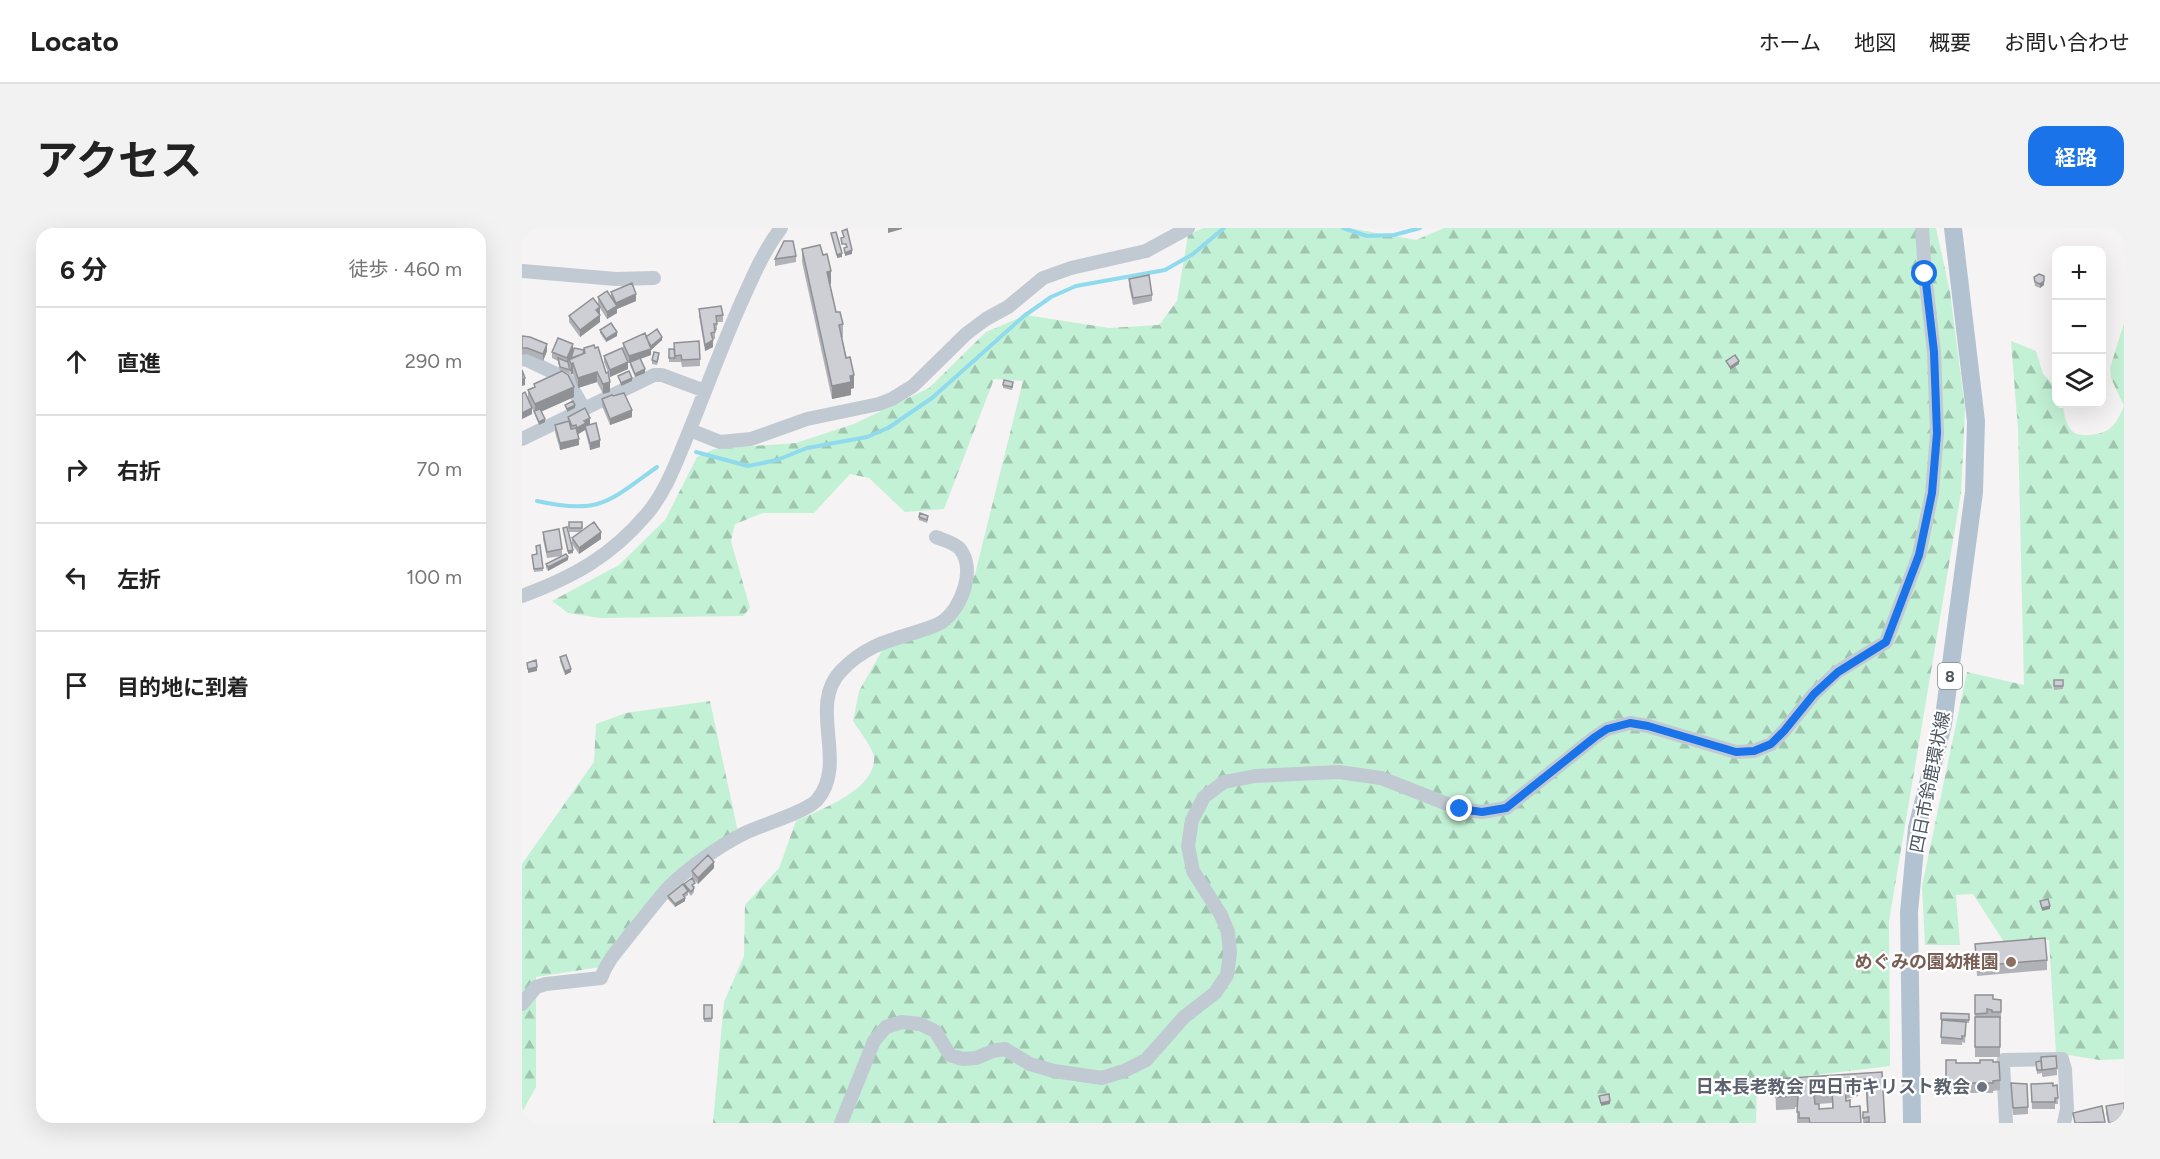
<!DOCTYPE html>
<html lang="ja">
<meta charset="utf-8">
<style>
:root{--surface:#fff;--page:#f2f2f2;--text:#222;--muted:#767676;--line:#e0e0e0;--accent:#1a73e8}
body{margin:0;font-family:Figtree,"Noto Sans JP",sans-serif;background:var(--page);color:var(--text)}
.controls{position:absolute;right:18px;top:18px;display:grid;overflow:hidden;border-radius:12px;box-shadow:0 6px 24px #0002}
.controls button{width:54px;height:54px;display:grid;place-items:center;padding:0;border:0;border-bottom:2px solid var(--line);background:var(--surface);color:var(--text);font:30px sans-serif}
.stop{position:absolute;width:18px;height:18px;margin:-14px;border:4px solid #1a73e8;border-radius:50%;background:#fff}
.stop.end{background:#1a73e8;border-color:#fff;box-shadow:0 2px 6px #0008}
.list{margin:0;padding:0;list-style:none}
h2{display:flex;justify-content:space-between;align-items:center;height:78px;margin:0;padding:0 24px;font-size:26px}
h2 small{font-size:20px;font-weight:400;color:var(--muted)}
.list li{display:grid;grid-template-columns:39px 1fr auto;gap:18px;align-items:center;box-sizing:border-box;height:108px;padding:0 24px;border-top:2px solid var(--line)}
.list b{display:block;font-size:22px;white-space:nowrap}
.list em{font-size:20px;font-style:normal;color:var(--muted)}
.icon{flex:none;width:33px;height:33px;fill:none;stroke:currentColor;stroke-width:2;stroke-linecap:round;stroke-linejoin:round}
.map{position:relative;flex:none;width:1602px;height:895px;overflow:hidden;border-radius:18px}
header{display:flex;align-items:center;gap:36px;box-sizing:border-box;height:84px;padding:0 30px;background:var(--surface);border-bottom:2px solid var(--line)}
header strong{font-size:28px}
nav{display:flex;gap:33px;margin-inline-start:auto;font-size:21px}
.intro{display:flex;align-items:center;justify-content:space-between;box-sizing:border-box;height:144px;padding:0 36px}
h1{margin:0;font-size:42px}
.button{padding:15px 27px;border-radius:18px;background:var(--accent);color:#fff;font-size:21px;font-weight:700}
main{display:flex;gap:36px;padding:0 36px}
aside{flex:1;background:var(--surface);border-radius:18px;box-shadow:0 6px 24px #0002}
.map>svg:first-child{display:block}
</style>
<header>
<strong>Locato</strong>
<nav><a>ホーム</a><a>地図</a><a>概要</a><a>お問い合わせ</a></nav>
</header>
<div class="intro"><h1>アクセス</h1><a class="button">経路</a></div>
<main>
<aside>
<h2>6 分<small>徒歩 · 460 m</small></h2>
<ul class="list">
<li><svg class="icon" aria-label="ahead" viewBox="0 0 24 24"><path d="M12 20V5M6 11l6-6 6 6"/></svg><div><b>直進</b></div><em>290 m</em></li>
<li><svg class="icon" aria-label="right" viewBox="0 0 24 24"><path d="M7 20v-9h11M14 6l5 5-5 5"/></svg><div><b>右折</b></div><em>70 m</em></li>
<li><svg class="icon" aria-label="left" viewBox="0 0 24 24"><path d="M17 20v-9H6M10 6l-5 5 5 5"/></svg><div><b>左折</b></div><em>100 m</em></li>
<li><svg class="icon" aria-label="arrive" viewBox="0 0 24 24"><path d="M6 21V4h12l-3 4 3 4H6"/></svg><div><b>目的地に到着</b></div></li>
</ul>
</aside>
<div class="map">
<svg width="1602" height="895" viewBox="0 0 1602 895">
<defs>
<pattern id="forest-firs" width="22" height="20" patternUnits="userSpaceOnUse" patternTransform="scale(1.5)"><rect width="22" height="20" fill="#c3f1d5"/><path d="M5 1l3.5 6h-7zM16 11l3.5 6h-7z" fill="#a0c6b0"/></pattern>
</defs>
<rect width="100%" height="100%" fill="#f5f3f3"/>
<!-- forest -->
<path fill="url(#forest-firs)" d="M681,0h146l67,12 28,-12h492l14,64 15,117 -4,84 -72,428 1,145 -133,16 -1,41h-1043l11,-121 20,-46 1,-51 34,-37 17,-47c25,-12 80,-31 78,-64 -1,-9 -16,-28 -21,-36l6,-30 32,-56 63,-21 21,-40 48,-193 -29,-2 -50,130 -39,3 -36,-34 -19,-4 -36,39h-51l-28,11 -4,17 19,67 -7,8 -143,2 -32,-5 -16,-12 67,-36 46,-45 32,-63 18,-8 81,-6 58,-19 75,-36 57,-56 40,-17 83,13 50,-3 18,-24 11,-66z
M1602,95v736l-24,1 -44,-7 -7,-113 -45,2 -31,-48 -17,1 4,50h-35l-3,-59 45,-214 57,13 -6,-256 -7,-88 25,10 7,23 13,13v17h7c1,9 2,19 9,27 4,4 12,5 18,4 21,-2 26,-10 34,-29l-13,-28 -1,-10z
M188,473l28,131 -120,106 -18,29 -64,10v110l-14,25v-248l72,-102 2,-38 30,-11z"/>
<g fill="none" stroke-linecap="round" stroke-linejoin="round">
<!-- stream -->
<path stroke="#90daee" stroke-width="4" d="M821,0l24,8 27,-1 26,-7
M174,224l52,14 29,-6 30,-12 60,-11 21,-9 44,-30 92,-82 27,-19 25,-11 89,-16 28,-16 31,-26
M15,273c63,14 71,1 120,-34"/>
<!-- minor -->
<path stroke="#c1cad2" stroke-width="14" d="M0,43l94,8 38,-1
M0,131l5,1 40,19 17,30
M168,202l30,12 31,-3 56,-20 72,-15 13,-5 21,-13 53,-52 20,-15 22,-12 35,-29 28,-10 75,-17 42,-23
M0,211l132,-64h8l43,16
M0,368c51,-19 88,-39 124,-81 19,-22 29,-50 40,-76 17,-42 33,-85 51,-127 13,-29 25,-59 44,-84
M0,776l14,-17 10,-3 55,-6c6,-18 19,-30 30,-45 13,-15 24,-31 38,-46 18,-18 50,-41 74,-53 17,-9 62,-21 74,-34 32,-37 -10,-94 24,-129 22,-23 42,-29 72,-38 9,-3 21,-6 29,-11 20,-14 34,-53 18,-73 -5,-6 -17,-9 -24,-12
M319,895l33,-82 12,-14 16,-5 18,2 15,7 15,24 13,4 13,-1 17,-7 12,-2 25,15 24,7 48,7 22,-7 22,-11 38,-43 31,-24 12,-18 3,-22 -2,-21 -7,-17 -28,-44 -5,-25 4,-26 12,-23 20,-15 31,-6 84,-4 42,6 79,31 22,3 24,-4 89,-71 12,-8 23,-6 18,3 88,26 18,-1 17,-7 13,-13 30,-37 23,-22 49,-30 33,-87 13,-62 5,-60 -3,-81 -9,-78 -3,-46
M1484,895l-3,-60 1,-3 58,-1 3,10 2,40 -3,14"/>
<!-- major -->
<path stroke="#b3c2d1" stroke-width="18" d="M1390,895l-3,-211 8,-84 26,-104 31,-232 2,-71 -23,-193"/>
</g>
<!-- wall -->
<path fill="#b0b2b7" fill-rule="evenodd" d="M280,21l29,35h-1l6,28 7,12v13l-1,1 12,50 -3,1v6l-19,4 -30,-137z
M274,28v6l-21,4v-7z
M1512,49l10,8 -4,3 -5,-2z
M607,51l23,16v6l-19,4 -4,-19z
M89,64l25,9 -19,8v4l-10,6 -7,-11v14l-20,15 -11,-15v-6l29,-12v-7h13z
M177,81l24,6v7h-6v8l-2,1v8h-3l1,8 -8,4 -6,-35z
M78,102l17,6 -11,6 -6,-9z
M0,108l25,15 -4,10 -16,-7 -5,1z
M124,109l16,3 -11,10v5l-11,4 5,14 -10,4 -5,-12v-3l-1,1 -6,-13v-7z
M147,121l31,10v7l-18,1 -1,-5h-12z
M62,122l22,23 2,-1 -4,-10v-6l24,13 -18,8 -1,-4 1,19 -7,2 -6,-12 -19,6 -5,-14h-2l-2,-5v-9l-1,3 2,11 -7,-3 11,26 -32,14 3,11 -6,3 -7,-17v6l-10,5v-25l6,6v-10l6,-3v-3l28,-13h-2l-2,-10 -6,-3v-6z
M137,129l-2,8 -5,-1v-4z
M481,157l10,1 -1,4 -9,-2z
M91,168l19,21 -22,8 -8,-19v-7z
M46,189l22,7 10,23 -10,3 -5,-20 -7,4 1,11 -19,5 -5,-18v-7l13,-3z
M397,289l9,2 -1,4 -8,-3z
M47,294h13v9l19,8 -22,15 -7,-10v-6l9,-6h-12z
M21,304l19,17v7l6,4 -20,11 -2,-3v-4l16,-8 -15,2 -4,-19z
M14,318l7,22v3l-9,1 -2,-17 5,-1z
M38,429l11,15 -6,3 -5,-14z
M1532,452l9,6v3l-9,1z
M192,640l-16,16 -6,-6v-7z
M162,656l11,2 -1,2v4l-3,4 -3,-4v3l-3,2v4l-10,6 -7,-8v-3l16,-10z
M1453,716l72,16v10l-70,6z
M1471,771l8,1v19h-1v38h-25v-43z
M182,777h8v17h-8z
M1419,785l28,1v9h-3l-1,20 -3,-1v3l-21,-1z
M1424,832l10,3 37,-1 7,18v10l-7,1v2h-47z
M1514,834l21,6v7l-14,2 -1,-1v-3l-5,1z
M1360,844l3,51h-22v-11h4l-1,-20h-8v4l-12,3v2l15,22h-64v-16h-2v2l-19,1 -1,-31zM1310,875v5l-13,1 -2,-5z
M1489,855l17,24v7l-15,1z
M1509,856l26,1 1,19h-3v5h-23z
M1584,878l18,17h-16l-2,-10z"/>
<!-- shaded-wall -->
<path fill="#909195" d="M366,0h14v1l-14,4z
M330,22v4l-7,2v-3z
M320,25v4l-5,1v-3z
M309,43v13l-4,1v-13z
M1522,53v4l-4,3v-4z
M114,66v7l-19,8v4l-10,6v-7l9,-5v-4z
M78,79v7l-4,3v-7z
M78,87v7l-20,15v-7z
M95,104v4l-11,6v-3z
M140,109v3l-11,10v5l-22,8v-7l22,-7v-3z
M191,112v7l-8,4v-6z
M25,116v7l-4,10v-7z
M51,116v7l-6,14v-7z
M1217,133v3l-9,6v-3z
M106,134v7l-18,8v-7z
M51,135v11h-2v-10z
M123,141v4l-10,4v-3z
M75,144v10l-19,6v-10z
M332,147v13l-3,1v6l-19,4v-13l18,-10z
M3,150v7l-3,1v-7z
M110,150v3l-11,5v-3z
M88,154v10l-7,2v-10z
M52,159v10l-38,17 -1,-3v-7z
M53,177v3l-8,4v-3z
M10,180v6l-10,5v-6z
M110,182v7l-22,8v-6z
M68,190v6l-5,3v3l-8,5v-7l7,-7z
M23,191v3l-6,3v-3z
M57,211v6l-19,5v-7z
M78,212v7l-10,3v-7z
M79,304v7l-22,15v-6z
M51,322v3l-5,1v-3z
M46,329v3l-20,11v-4z
M15,439v4l-9,2v-4z
M49,441v3l-6,3v-4z
M192,634v6l-16,16v-6z
M163,670v3l-10,6v-3z
M1528,678v3l-8,2v-3z
M1088,873v3l-9,2v-3z"/>
<!-- building -->
<path fill="#cdcfd5" stroke="#909195" stroke-width="1.5" fill-rule="evenodd" d="M325,1l5,21 -7,3 -1,-5 3,-1 -1,-3h-4l-1,-6 3,-1 -2,-6z
M314,4l6,21 -5,2 -6,-22z
M262,13h9l3,15 -21,3z
M298,17l3,10 4,-1 4,17 -4,1 9,40h4l3,12 -4,1 7,33 4,-1 4,18 -4,1 1,6 -19,4 -30,-137z
M1517,46l5,2v5l-4,3 -5,-2 -1,-5z
M627,47l3,20 -19,3 -4,-19z
M110,55l4,11 -20,9 -5,-11z
M85,63l10,15 -10,6 -9,-15z
M71,70l7,9 -4,3 4,5 -20,15 -11,-14z
M199,78l2,9 -7,1 1,8h-3l1,8 -4,1 2,7 -8,5 -6,-36z
M89,95l6,9 -11,7 -6,-9z
M135,101l5,8 -11,9 -5,-9z
M123,105l6,16 -22,7 -6,-13z
M0,108l8,1 17,7 -4,10 -16,-6h-5z
M36,110l15,6 -6,14 -15,-6z
M177,113l1,18 -18,1 -1,-5 -6,1 -1,-13z
M72,117l1,3 3,-1 8,26 2,-1 2,10 -7,2 -6,-12 -19,6 -5,-15 -2,1 -2,-5 16,-6 -1,-5z
M52,120l10,2 -1,4 -12,5z
M100,120l6,14 -18,8 -6,-14z
M147,121h5l1,9h-6z
M132,124l5,1 -2,9 -5,-2z
M1213,127l4,6 -9,6 -4,-6z
M36,130l10,4 2,8 -10,-3z
M118,130l5,11 -10,5 -5,-12z
M0,142l3,8 -3,1z
M40,143l6,4 6,12 -39,17 -7,-14 7,-3 -1,-3z
M107,143l3,7 -11,5 -3,-7z
M482,152l9,2 -1,5 -9,-2z
M3,164l7,16 -10,5v-19z
M102,165l8,17 -22,9 -8,-20 10,-4 1,1z
M51,173l2,4 -8,4 -2,-4z
M63,180l5,10 -6,3 2,2 -9,5 -1,-3 -4,1 -4,-9z
M18,181l5,10 -6,3 -5,-11z
M47,193l2,8 5,-1 3,11 -19,4 -5,-18z
M74,195l4,17 -10,3 -5,-17z
M398,285l8,3 -1,4 -8,-3z
M47,294h13v6h-13z
M72,294l7,10 -22,16 -7,-10z
M45,299l6,23 -5,1 -5,-23z
M37,301l3,20 -15,3 -4,-20z
M18,317l3,23 -9,1 -2,-14 5,-1 -1,-8z
M44,326l2,3 -20,10 -2,-3z
M44,427l5,14 -6,2 -5,-14z
M14,432l1,7 -9,2 -1,-6z
M1532,452h9v6h-9z
M186,627l6,7 -16,16 -6,-7z
M170,650l3,5 -3,2 2,3 -3,4 -7,-8z
M161,656l5,7 -5,4 2,3 -10,6 -7,-8z
M1526,671l2,7 -8,2 -2,-7z
M1523,710l2,22 -70,6 -2,-22z
M1453,767h18v4l8,1v12h-9v-2l-5,-1v4l-12,1z
M182,777h8v13l-8,1z
M1419,785l28,1v6l-28,-1z
M1453,789h25v30h-25z
M1420,792l24,2 -1,14h-3v3l-21,-2z
M1534,828l1,12 -14,2 -1,-1 -1,-12z
M1424,832h10v3h24v-3h13v2h6l1,18 -7,1v2h-47z
M1519,833l1,9h-5l-1,-8z
M1360,844l3,51h-21l5,-1v-5l-6,1v-6h5l-2,-33h-8v4l-13,2 1,16 4,-1v7l10,-1 1,17h-51l-1,-5h-10v-6h-2l1,-18h-3v2l-19,1 -1,-18zM1310,861l1,19 -14,1v-5h-4l-1,-9h3v-5z
M1489,855l16,1 1,23 -15,1z
M1531,855v3l4,-1 1,13h-3v4h-23l-1,-18z
M1087,866l1,7 -9,2 -2,-7z
M1602,875v20h-2v-2l-13,2 -3,-17z
M1580,878l3,16 -30,1 -2,-10z"/>
<g fill="none" stroke-linecap="round" stroke-linejoin="round">
<!-- route -->
<path stroke="#1a73e8" stroke-width="8" d="M938,581l22,3 24,-4 89,-71 12,-8 23,-6 18,3 88,26 18,-1 17,-7 13,-13 30,-37 24,-22 48,-30 33,-87 13,-62 5,-60 -3,-81 -9,-78"/>
</g>
<!-- markers -->
<circle fill="#8d6e63" stroke="#fff" stroke-width="2" cx="1489" cy="734" r="6"/>
<circle fill="#6b7280" stroke="#fff" stroke-width="2" cx="1460" cy="859" r="6"/>
<g text-anchor="middle" stroke-width="4.5" stroke-linejoin="round" paint-order="stroke">
<!-- shield labels -->
<rect fill="#fff" stroke="#808990" stroke-width="1.5" x="1416" y="435" width="24" height="26" rx="4.5"/>
<g font-size="16" font-weight="bold" fill="#4a5661">
<text x="1428" y="454">8</text>
</g>
<!-- street labels -->
<g font-size="18" fill="#4a5661" stroke="#fff">
<text transform="translate(1408 554) rotate(-79)" y="6">四日市鈴鹿環状線</text>
</g>
<!-- education labels -->
<g font-size="18" font-weight="bold" fill="#785e54" stroke="#fff" text-anchor="end">
<text x="1477" y="740">めぐみの園幼稚園</text>
</g>
<!-- worship labels -->
<g font-size="18" font-weight="bold" fill="#5b616d" stroke="#fff" text-anchor="end">
<text x="1448" y="865">日本長老教会 四日市キリスト教会</text>
</g>
</g>
</svg>
<div class="controls">
<button>+</button>
<button>−</button>
<button><svg class="icon" aria-label="layers" viewBox="0 0 24 24"><path d="M12 4l9 5-9 5-9-5zM3 14l9 5 9-5"/></svg></button>
</div>
<div class="stop" style="left:1403px;top:46px"></div>
<div class="stop end" style="left:938px;top:581px"></div>
</div>
</main>
